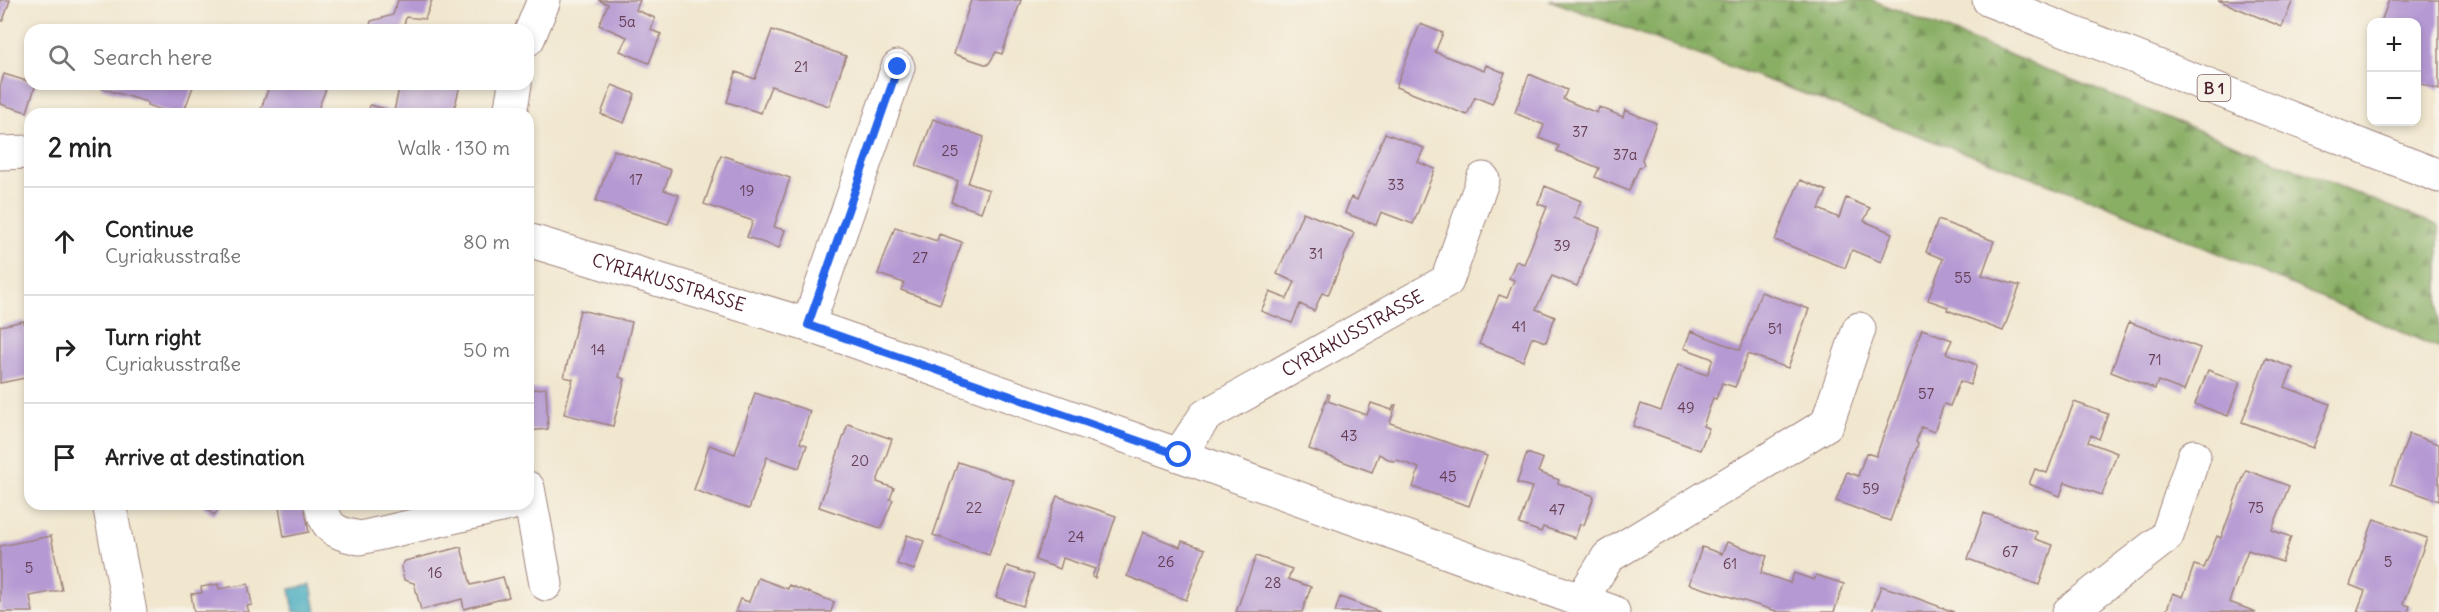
<!DOCTYPE html>
<meta charset="utf-8">
<style>
:root{--surface:#fff;--page:#f6f6f6;--text:#222;--muted:#767676;--line:#e0e0e0}
body{margin:0;font-family:Delius,sans-serif;background:var(--page);color:var(--text)}
.controls{position:absolute;right:18px;top:18px;display:grid;overflow:hidden;border-radius:12px;box-shadow:0 3px 9px #0003}
.controls button{width:54px;height:54px;display:grid;place-items:center;padding:0;border:0;border-bottom:2px solid var(--line);background:var(--surface);color:var(--text);font:30px sans-serif}
.stop{position:absolute;width:18px;height:18px;margin:-14px;border:4px solid #2563eb;border-radius:50%;background:#fff}
.stop.end{background:#2563eb;border-color:#fff;box-shadow:0 2px 6px #0008}
.list{margin:0;padding:0;list-style:none}
h2{display:flex;justify-content:space-between;align-items:center;height:78px;margin:0;padding:0 24px;font-size:26px}
h2 small{font-size:20px;font-weight:400;color:var(--muted)}
.list li{display:grid;grid-template-columns:39px 1fr auto;gap:18px;align-items:center;box-sizing:border-box;height:108px;padding:0 24px;border-top:2px solid var(--line)}
.list b{display:block;font-size:22px;white-space:nowrap}
.list p{margin:0;font-size:20px;white-space:nowrap;color:var(--muted)}
.list em{font-size:20px;font-style:normal;color:var(--muted)}
.icon{flex:none;width:33px;height:33px;fill:none;stroke:currentColor;stroke-width:2;stroke-linecap:round;stroke-linejoin:round}
.map{position:relative;flex:none;width:2439px;height:612px;overflow:hidden}
.search{position:absolute;background:var(--surface);box-shadow:0 3px 9px #0003;left:24px;top:24px;width:510px;height:66px;display:flex;align-items:center;gap:15px;box-sizing:border-box;padding:0 21px;border-radius:18px;color:var(--muted);font-size:22px}
.panel{position:absolute;background:var(--surface);box-shadow:0 3px 9px #0003;left:24px;top:108px;width:510px;height:402px;border-radius:18px}
.map>svg:first-child{display:block}
</style>
<div class="map">
<svg width="2439" height="612" viewBox="0 0 2439 612">
<defs>
<pattern id="forest-firs" width="22" height="20" patternUnits="userSpaceOnUse" patternTransform="scale(1.5)"><rect width="22" height="20" fill="#89af65"/><path d="M5 1l3.5 6h-7zM16 11l3.5 6h-7z" fill="#728e53"/></pattern>
</defs>
<rect width="100%" height="100%" fill="#f7f3e8"/>
<filter id="ink" filterUnits="userSpaceOnUse"><feTurbulence type="fractalNoise" baseFrequency=".0167" numOctaves="2"/><feDisplacementMap in="SourceGraphic" scale="12" xChannelSelector="R" yChannelSelector="G"/><feConvolveMatrix kernelMatrix="1 2 1 2 8 2 1 2 1" color-interpolation-filters="sRGB"/></filter>
<filter id="wash" filterUnits="userSpaceOnUse"><feTurbulence type="fractalNoise" baseFrequency=".008" numOctaves="4" result="noise"/><feDisplacementMap in="SourceGraphic" scale="24" xChannelSelector="R" yChannelSelector="G"/><feGaussianBlur stdDeviation="1.35" result="paint"/><feColorMatrix in="noise" values="0 0 0 0 0 0 0 0 0 0 0 0 0 0 0 0 0 1.4 0 .05"/><feComposite in="paint" operator="in"/></filter>
<g filter="url(#wash)">
<rect width="100%" height="100%" fill="#f1e7cf"/>
<!-- forest -->
<path fill="url(#forest-firs)" stroke="#6a6748" stroke-width="1.5" d="M1549,0h323l567,226v122l-340,-146z"/>
<!-- water -->
<path fill="#3ea9be" stroke="#446474" stroke-width="1.5" d="M311,585l5,27h-22l-4,-23z"/>
<g id="blocks">
<!-- building -->
<path fill="#b599d3" d="M0,0h10l-7,21 -3,-1z
M398,0h34l-7,19 -19,-2 -3,13h-34l2,-9 22,-6z
M598,0h42l-4,10 19,8 -4,12 10,4 -12,29 -29,-12 7,-14 -28,-12 9,-21z
M971,0h50l-19,54 -6,-2 -8,13 -34,-11z
M2218,0h75l-11,27z
M2389,0h50v90l-23,-8v-60h-35z
M1420,24l23,9 -8,19 49,19 2,-6 19,8 -13,31 -17,-7 -8,18 -71,-28z
M772,30l74,26 -17,50 -58,-20 -10,27 -34,-11 9,-30 19,7z
M4,74l32,10 -9,28 -27,-8v-17z
M1529,74l38,16 -4,9 34,14 2,-6 24,10 2,-7 31,13 -14,36 2,6 -5,3 -10,23 -34,-14 4,-9 -42,-17 2,-5 -20,-8 5,-13 -29,-12z
M102,84h92l-11,30h-10l-26,-9v-3l-46,-14z
M270,84h58l-12,30h-57z
M400,84l60,1 -7,29h-85l2,-9 24,6z
M612,85l23,9 -11,29 -23,-9z
M933,119l51,18 -16,46 21,7 -8,22 -30,-10 7,-21 -42,-15z
M1385,133l39,15 -6,14 17,7 -22,55 -32,-12 -5,13 -31,-12 6,-16 6,3z
M614,150l57,20 -7,20 15,5 -11,29 -72,-23z
M721,155l69,23 -16,49 11,3 -6,18 -32,-11 6,-16 -49,-17z
M1800,180l27,11 -8,18 20,9 7,-20 24,10 -6,13 28,12 -11,29 -29,-12 -7,18 -70,-28z
M1545,186l36,15 -7,17 26,10 -23,58 -25,-10 -16,33 19,8 -9,25 -14,-5 -9,24 -44,-17 20,-49 8,3 7,-18 -5,-2 7,-17 8,3 23,-57 -9,-3z
M1303,212l51,21 -26,62 -6,-2 -8,18 -14,-7 -8,19 -31,-12 9,-19 17,7 8,-17 -18,-8z
M1938,220l56,21 -12,34 38,11 -17,45 -56,-21 1,-3 -20,-7 15,-41 -17,-7z
M895,227l42,14 2,-7 23,8 -22,62 -39,-14 3,-7 -26,-9z
M1761,292l48,17 -21,59 -40,-14 -13,33 -13,-4 -6,16 -3,-1 -10,28 6,2 -9,22 -67,-24 8,-22 20,7 17,-46 29,10 6,-16 -29,-11 7,-17 49,19z
M580,310l52,12 -13,55 6,2 -12,47 -49,-12 9,-35 -9,-2z
M24,321l6,33v23l-30,6v-57z
M2129,322l71,26 -16,43 -26,-10 -3,8 -44,-17z
M1922,329l30,11 -6,13 31,12 -7,20 -10,-4 -10,25 -6,-2 -10,28 -13,-5 -5,15 2,2 -28,77 -54,-20 11,-29 11,4 8,-23 10,3z
M2266,358l27,10 -8,19 45,17 -17,44 -71,-26z
M2208,370l32,12 -12,34 -33,-12z
M546,388l2,41 -19,2 -1,-41z
M755,393l55,18 -10,32 7,2 -8,23 -32,-11 -18,52 -55,-19 15,-45 26,9z
M1328,394l2,1 -2,6 39,14 4,-12 21,7 2,-5h2l-6,18 97,33 -18,50 -56,-19 6,-19 -22,-8 -5,1 -13,-7 -7,18 -63,-23z
M2074,402l34,12 -9,25 -8,-4 -3,7 29,11 -15,42 -37,-13 -5,14 -31,-12 6,-15 12,4z
M848,424l44,15 -15,43 17,6 -4,11 3,1 -12,28 -62,-21z
M2409,434l30,10v57l-48,-17z
M1527,453l16,6 -5,13 21,8 -1,3 36,13 -10,29 -4,-1 -5,14 -32,-11 -2,5 -22,-8 13,-37 -15,-4z
M958,462l56,19 -25,74 -56,-20z
M2246,470l43,16 -17,44 19,7 -9,25 -34,-12 -19,52 27,10h-90l7,-19 10,4 11,-32 10,3 13,-32 4,2z
M1057,496l59,20 -21,62 -3,-1 3,-8 -32,-11 -3,11 -25,-9z
M201,504h23l-10,11z
M296,504h8l5,28 -25,5 -5,-30z
M1984,513l53,19 -2,7 18,6 -14,40 -71,-26z
M2374,519l53,19 -24,66 7,2 -2,6h-51l8,-21 -15,-6z
M1143,532l37,15 2,-6 23,8 -19,51 -59,-24z
M907,535l17,6 -10,29 -17,-6z
M51,536l11,54 -32,6 3,16h-33v-66z
M1727,542l40,14 -6,17 29,10 4,-10 20,7 2,-5 28,9 -10,28h-55l-90,-28 13,-37 20,7z
M461,547l10,38 32,-8 6,20 -45,12 -2,-10 -41,11 -7,-27 -10,-3 -3,-13 4,-6z
M1256,556l36,13 -4,10 23,8 -9,25h-66z
M1007,566l27,9 -11,31 -27,-9z
M758,578l30,11 1,-4 45,17 -3,10h-96l5,-13 9,3z
M218,584l1,5 29,-5 4,21 -5,1 2,6h-55l-3,-18 11,-1 -1,-6z
M1881,586l19,6 54,20h-82z
M1340,597l40,15h-45z"/>
</g>
</g>
<g filter="url(#ink)">
<use href="#blocks" fill-opacity="0" stroke="#9e837d" stroke-width="1.5"/>
<g fill="none" stroke-linecap="round" stroke-linejoin="round">
<defs>
<g id="minor">
<path d="M528,39l16,-39"/>
<path d="M510,114l5,-30"/>
<path d="M0,153l30,-1"/>
<path id="s1" d="M528,240l280,85 371,130 434,157"/>
<path d="M808,325l90,-258"/>
<path id="s2" d="M1179,455l26,-39 242,-135 36,-102"/>
<path d="M528,488l18,96"/>
<path d="M109,504l21,108"/>
<path d="M321,504c5,26 15,29 39,34l150,-34"/>
<path d="M1581,600l27,-43 219,-133 32,-95"/>
<path d="M2069,612l98,-76 27,-80"/>
</g>
<path id="major" d="M1989,0l450,176"/>
</defs>
<!-- minor casing -->
<use href="#minor" stroke="#9e837d" stroke-width="35"/>
<!-- major casing -->
<use href="#major" stroke="#9e837d" stroke-width="35"/>
<!-- minor -->
<use href="#minor" stroke="#fff" stroke-width="33"/>
<!-- major -->
<use href="#major" stroke="#fff" stroke-width="33"/>
</g>
</g>
<g fill="none" stroke-linecap="round" stroke-linejoin="round" filter="url(#ink)">
<!-- route -->
<path stroke="#2563eb" stroke-width="8" d="M898,67l-90,258 371,130"/>
</g>
<g text-anchor="middle" stroke-width="4.5" stroke-linejoin="round" paint-order="stroke">
<!-- number labels -->
<g font-size="15" fill="#653e55">
<text x="627" y="27">5a</text>
<text x="801" y="72">21</text>
<text x="1580" y="137">37</text>
<text x="950" y="156">25</text>
<text x="1625" y="160">37a</text>
<text x="636" y="185">17</text>
<text x="1396" y="190">33</text>
<text x="747" y="196">19</text>
<text x="1562" y="251">39</text>
<text x="1316" y="259">31</text>
<text x="920" y="263">27</text>
<text x="1963" y="283">55</text>
<text x="1519" y="332">41</text>
<text x="1775" y="334">51</text>
<text x="598" y="355">14</text>
<text x="2155" y="365">71</text>
<text x="1926" y="399">57</text>
<text x="1686" y="413">49</text>
<text x="1349" y="441">43</text>
<text x="860" y="466">20</text>
<text x="1448" y="482">45</text>
<text x="1871" y="494">59</text>
<text x="974" y="513">22</text>
<text x="2256" y="513">75</text>
<text x="1557" y="515">47</text>
<text x="1076" y="542">24</text>
<text x="2010" y="557">67</text>
<text x="1166" y="567">26</text>
<text x="2388" y="567">5</text>
<text x="1730" y="569">61</text>
<text x="29" y="573">5</text>
<text x="435" y="578">16</text>
<text x="1273" y="588">28</text>
</g>
<!-- shield labels -->
<rect fill="#f7f3e8" stroke="#7e5f64" stroke-width="1.5" x="2197.5" y="75" width="33" height="26" rx="4.5"/>
<g font-size="16" font-weight="bold" fill="#4a1f2b">
<text x="2214" y="94">B 1</text>
</g>
<!-- street labels -->
<g font-size="18" fill="#4a1f2b" stroke="#f7f3e8">
<text dy="6" stroke="none"><textPath href="#s1" startOffset="147">CYRIAKUSSTRASSE</textPath></text>
<text dy="6" stroke="none"><textPath href="#s2" startOffset="216">CYRIAKUSSTRASSE</textPath></text>
</g>
</g>
</svg>
<div class="controls">
<button>+</button>
<button>−</button>
</div>
<div class="stop" style="left:1179px;top:455px"></div>
<div class="stop end" style="left:898px;top:67px"></div>
<div class="search"><svg class="icon" aria-label="search" viewBox="0 0 24 24"><circle cx="10" cy="10" r="6"/><path d="M15 15l6 6"/></svg>Search here</div>
<section class="panel">
<h2>2 min<small>Walk · 130 m</small></h2>
<ul class="list">
<li><svg class="icon" aria-label="ahead" viewBox="0 0 24 24"><path d="M12 20V5M6 11l6-6 6 6"/></svg><div><b>Continue</b><p>Cyriakusstraße</p></div><em>80 m</em></li>
<li><svg class="icon" aria-label="right" viewBox="0 0 24 24"><path d="M7 20v-9h11M14 6l5 5-5 5"/></svg><div><b>Turn right</b><p>Cyriakusstraße</p></div><em>50 m</em></li>
<li><svg class="icon" aria-label="arrive" viewBox="0 0 24 24"><path d="M6 21V4h12l-3 4 3 4H6"/></svg><div><b>Arrive at destination</b></div></li>
</ul>
</section>
</div>
